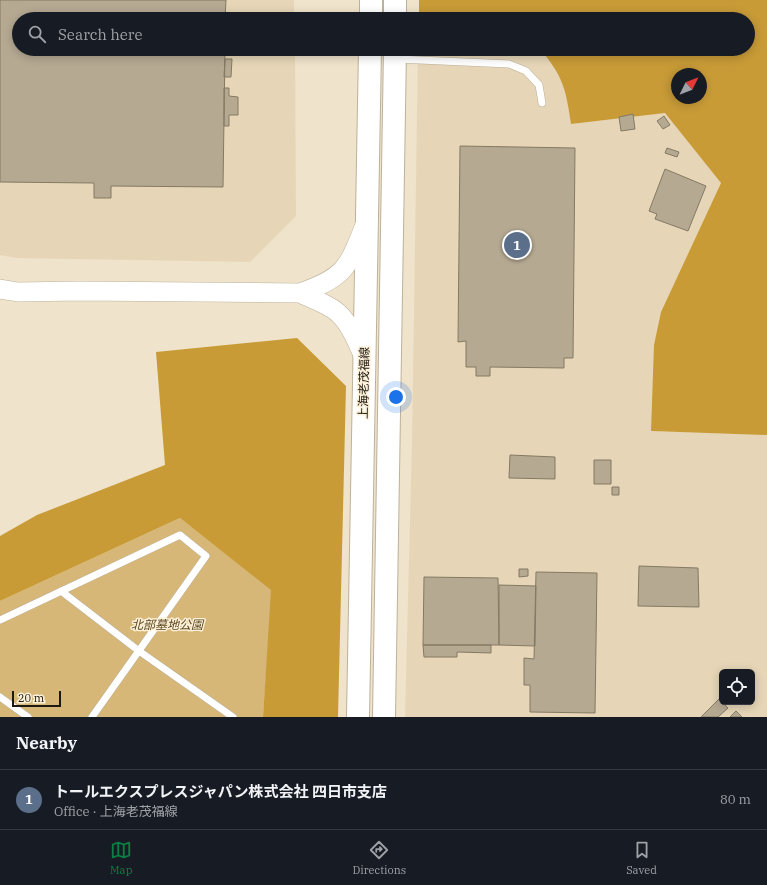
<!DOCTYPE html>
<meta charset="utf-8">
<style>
:root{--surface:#171b24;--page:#242831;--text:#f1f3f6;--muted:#9ea1a6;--line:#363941;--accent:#0b8043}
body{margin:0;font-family:"IBM Plex Serif","Noto Sans JP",serif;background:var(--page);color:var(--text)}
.controls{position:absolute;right:12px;bottom:12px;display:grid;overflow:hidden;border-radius:6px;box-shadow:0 2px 10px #0003}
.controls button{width:36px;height:36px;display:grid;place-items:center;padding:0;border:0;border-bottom:1px solid var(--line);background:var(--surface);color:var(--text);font:20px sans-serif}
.compass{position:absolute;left:671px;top:68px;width:36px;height:36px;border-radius:50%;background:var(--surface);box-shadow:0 2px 10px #0003;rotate:47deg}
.scale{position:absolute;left:12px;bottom:10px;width:49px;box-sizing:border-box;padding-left:4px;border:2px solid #1d1910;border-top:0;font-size:11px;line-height:14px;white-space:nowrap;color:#1d1910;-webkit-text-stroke:3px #fdf0d8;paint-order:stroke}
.you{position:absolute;left:396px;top:397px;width:14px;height:14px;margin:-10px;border:3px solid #fff;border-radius:50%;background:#1a73e8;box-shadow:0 0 0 6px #1a73e833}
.badge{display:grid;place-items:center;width:26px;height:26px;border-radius:50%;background:var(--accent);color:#fff;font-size:13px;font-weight:700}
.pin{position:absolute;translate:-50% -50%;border:2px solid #fff;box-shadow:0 1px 4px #0006}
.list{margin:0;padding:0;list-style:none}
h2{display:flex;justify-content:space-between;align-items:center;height:52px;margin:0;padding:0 16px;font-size:17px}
h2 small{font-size:13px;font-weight:400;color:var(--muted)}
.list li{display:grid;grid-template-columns:26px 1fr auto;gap:12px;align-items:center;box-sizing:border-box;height:60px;padding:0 16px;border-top:1px solid var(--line)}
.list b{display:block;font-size:15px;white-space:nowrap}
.list p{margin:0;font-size:13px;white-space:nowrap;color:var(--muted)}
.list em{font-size:13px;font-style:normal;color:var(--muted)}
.icon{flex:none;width:22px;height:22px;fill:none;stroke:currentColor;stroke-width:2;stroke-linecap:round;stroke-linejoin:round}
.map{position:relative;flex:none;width:767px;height:717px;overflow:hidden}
.search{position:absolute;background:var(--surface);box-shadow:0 2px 10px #0003;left:12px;right:12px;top:12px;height:44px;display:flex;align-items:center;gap:10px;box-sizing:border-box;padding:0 14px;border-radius:22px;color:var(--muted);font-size:15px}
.sheet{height:112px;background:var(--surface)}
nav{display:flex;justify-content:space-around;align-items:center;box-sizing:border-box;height:56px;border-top:1px solid var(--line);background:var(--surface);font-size:11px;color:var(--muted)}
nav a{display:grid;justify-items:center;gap:2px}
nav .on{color:var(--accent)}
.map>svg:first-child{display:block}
</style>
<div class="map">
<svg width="767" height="717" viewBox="0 0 767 717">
<rect width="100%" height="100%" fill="#efe3cb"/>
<!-- built -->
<path fill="#e6d6b7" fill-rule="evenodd" d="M0,0h294v19h-275v30h276l1,167 -46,46 -234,-4 -16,-3z
M418,49h122l13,15 8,14 6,18 4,28 94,-11 56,70 -60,129 -10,119 116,4v282h-362l7,-275zM722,672h30v30h-30z"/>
<!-- green -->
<path fill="#d6b777" d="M180,518l92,72 -9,127h-263v-116z"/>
<!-- forest -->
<path fill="#c89b37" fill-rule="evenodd" d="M419,0h348v435l-116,-4 3,-86 7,-33 60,-129 -56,-70 -94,11c-5,-35 -8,-48 -31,-75h208v-30h-329zM677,74h24v24h-24z
M297,338l49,48 -8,331h-75l8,-127 -91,-72 -180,83v-65l37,-21 128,-50 -9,-113z"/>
<!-- building -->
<path fill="#b5a992" stroke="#847963" d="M0,0h226l-1,19h-206v30h206l-2,138 -112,-1v12h-17v-15l-94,-1z
M225,59h7l-1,18h-7z
M224,88h5v8l9,1v18h-9v11h-5z
M633,114l2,15 -14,2 -2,-14z
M664,116l6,9 -7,4 -6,-8z
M460,146l115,2 -2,210h-9v10l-74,-1v9h-14v-9h-10v-26l-8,1z
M667,148l12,4 -2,5 -12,-4z
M665,169l41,17 -18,45 -33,-12 2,-5 -8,-3z
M510,455l45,2v22l-46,-1z
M594,460h17v24h-17z
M612,487h7v8h-7z
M639,566l59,2 1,39 -61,-1z
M519,569h9v7l-9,1z
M536,572l61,1 -2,140 -65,-1v-27h-6v-27l10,1z
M424,577l74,1 1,67h-76z
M499,585l37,1 -1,60 -36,-1z
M423,645h68v8l-34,-1v5h-33z
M719,699l9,9 -10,9h-17z
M736,711l6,6h-12z"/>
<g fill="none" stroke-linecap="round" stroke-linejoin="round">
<defs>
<path id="service" d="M397,59l112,5 17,7 13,14 3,18
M61,591l78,60 94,66
M0,620l180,-85 26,21 -114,161
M0,697l28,20"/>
<path id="tertiary" d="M0,289l18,3 61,-1 221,2c45,-16 48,-25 65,-68
M300,293c12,6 26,10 37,19 13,11 20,30 27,45"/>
<path id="primary" d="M371,19v-19
M395,19v-19
M358,717l12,-668
M384,717l11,-668"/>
</defs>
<!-- service casing -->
<use href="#service" stroke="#bdb19a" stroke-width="8"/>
<!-- tertiary casing -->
<use href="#tertiary" stroke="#bdb19a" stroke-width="20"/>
<!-- primary casing -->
<use href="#primary" stroke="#bdb19a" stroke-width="24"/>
<!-- service -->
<use href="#service" stroke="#fff" stroke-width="7"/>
<!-- tertiary -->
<use href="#tertiary" stroke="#fff" stroke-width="19"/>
<!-- primary -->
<use href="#primary" stroke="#fff" stroke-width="22"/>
</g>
<g text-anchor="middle" stroke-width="3" stroke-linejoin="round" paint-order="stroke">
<!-- street labels -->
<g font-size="12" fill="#1d1910" stroke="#fdf0d8">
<text transform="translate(364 383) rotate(-89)" y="4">上海老茂福線</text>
</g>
<!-- park labels -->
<g font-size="12" font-style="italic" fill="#5b4820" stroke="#fdf0d8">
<text x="167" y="629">北部墓地公園</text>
</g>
</g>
</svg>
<div class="controls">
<button><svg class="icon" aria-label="locate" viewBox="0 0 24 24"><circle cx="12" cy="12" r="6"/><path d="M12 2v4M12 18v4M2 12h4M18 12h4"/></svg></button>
</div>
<svg class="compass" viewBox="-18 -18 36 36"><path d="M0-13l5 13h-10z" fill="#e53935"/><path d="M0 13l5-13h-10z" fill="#9ea1a6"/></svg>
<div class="scale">20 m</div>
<div class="you"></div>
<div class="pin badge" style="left:517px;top:245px;background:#5c6f8a">1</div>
<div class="search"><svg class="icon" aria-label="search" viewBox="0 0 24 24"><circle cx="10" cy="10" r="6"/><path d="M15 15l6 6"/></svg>Search here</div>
</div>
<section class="sheet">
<h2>Nearby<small></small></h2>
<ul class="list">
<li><span class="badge" style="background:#5c6f8a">1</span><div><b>トールエクスプレスジャパン株式会社 四日市支店</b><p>Office · 上海老茂福線</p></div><em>80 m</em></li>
</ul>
</section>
<nav>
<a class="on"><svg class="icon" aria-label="map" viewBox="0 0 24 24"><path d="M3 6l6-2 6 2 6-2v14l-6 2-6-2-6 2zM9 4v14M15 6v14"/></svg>Map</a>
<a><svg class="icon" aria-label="directions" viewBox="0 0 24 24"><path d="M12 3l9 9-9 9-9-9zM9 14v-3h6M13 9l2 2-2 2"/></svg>Directions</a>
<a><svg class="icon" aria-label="saved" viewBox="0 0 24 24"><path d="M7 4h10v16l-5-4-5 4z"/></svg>Saved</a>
</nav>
